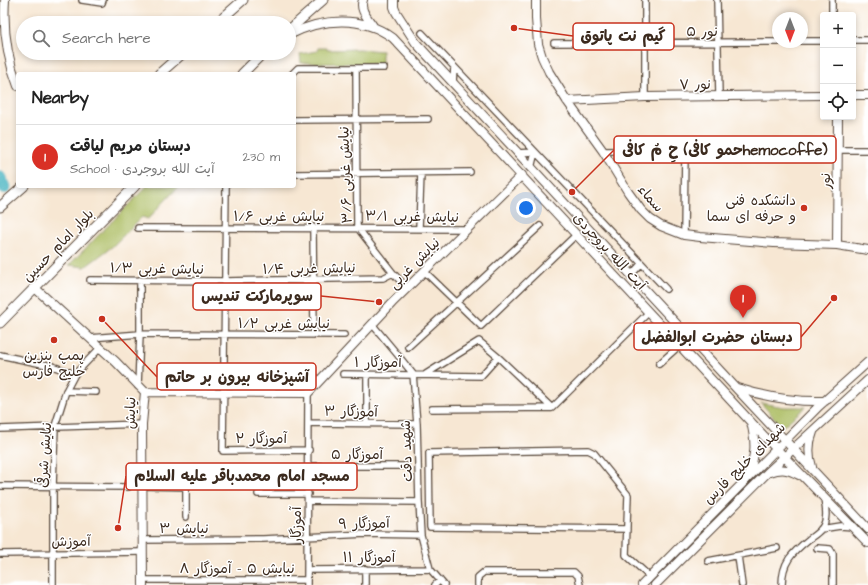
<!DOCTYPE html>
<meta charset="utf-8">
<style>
:root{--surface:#fff;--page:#f6f6f6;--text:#222;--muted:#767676;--line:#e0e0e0;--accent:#d93025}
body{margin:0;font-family:"Architects Daughter","Playpen Sans Arabic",sans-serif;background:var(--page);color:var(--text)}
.controls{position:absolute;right:12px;top:12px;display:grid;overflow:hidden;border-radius:4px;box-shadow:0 2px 6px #0003}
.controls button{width:36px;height:36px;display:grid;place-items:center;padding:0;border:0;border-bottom:1px solid var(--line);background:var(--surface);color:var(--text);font:20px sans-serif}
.compass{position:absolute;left:772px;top:12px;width:36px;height:36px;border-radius:50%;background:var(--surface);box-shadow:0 2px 6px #0003;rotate:180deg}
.you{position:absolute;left:526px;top:208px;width:14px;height:14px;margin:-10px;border:3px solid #fff;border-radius:50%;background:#1a73e8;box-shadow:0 0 0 6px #1a73e833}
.badge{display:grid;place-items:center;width:26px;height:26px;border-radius:50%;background:var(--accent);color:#fff;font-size:13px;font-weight:700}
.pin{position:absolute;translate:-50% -33px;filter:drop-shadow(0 1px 2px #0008)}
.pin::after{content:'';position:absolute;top:21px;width:14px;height:12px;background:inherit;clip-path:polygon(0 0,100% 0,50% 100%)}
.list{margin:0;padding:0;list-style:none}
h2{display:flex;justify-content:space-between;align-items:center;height:52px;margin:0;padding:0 16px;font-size:17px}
h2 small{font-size:13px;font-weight:400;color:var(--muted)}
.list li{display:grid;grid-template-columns:26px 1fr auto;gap:12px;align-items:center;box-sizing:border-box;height:64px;padding:0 16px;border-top:1px solid var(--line)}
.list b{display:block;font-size:15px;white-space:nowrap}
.list p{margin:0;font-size:13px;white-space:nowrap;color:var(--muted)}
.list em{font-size:13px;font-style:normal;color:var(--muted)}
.icon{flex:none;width:22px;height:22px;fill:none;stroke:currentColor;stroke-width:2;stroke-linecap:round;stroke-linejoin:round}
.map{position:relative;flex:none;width:868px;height:585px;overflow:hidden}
.search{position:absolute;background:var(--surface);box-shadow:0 2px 6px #0003;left:16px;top:16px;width:280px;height:44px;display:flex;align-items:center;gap:10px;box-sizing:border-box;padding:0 14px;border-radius:22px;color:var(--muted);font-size:15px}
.panel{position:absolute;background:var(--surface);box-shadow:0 2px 6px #0003;left:16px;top:72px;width:280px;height:116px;border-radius:4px}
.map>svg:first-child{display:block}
</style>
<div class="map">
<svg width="868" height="585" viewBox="0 0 868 585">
<rect width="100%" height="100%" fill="#fff"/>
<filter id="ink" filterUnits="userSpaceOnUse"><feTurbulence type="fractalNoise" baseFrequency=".025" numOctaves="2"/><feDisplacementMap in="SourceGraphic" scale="8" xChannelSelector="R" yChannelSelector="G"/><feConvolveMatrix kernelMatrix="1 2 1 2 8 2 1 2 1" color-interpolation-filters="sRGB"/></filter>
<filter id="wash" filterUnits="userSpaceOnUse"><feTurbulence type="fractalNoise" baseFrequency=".012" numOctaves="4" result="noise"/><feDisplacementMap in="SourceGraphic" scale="16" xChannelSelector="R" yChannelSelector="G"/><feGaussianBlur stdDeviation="0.9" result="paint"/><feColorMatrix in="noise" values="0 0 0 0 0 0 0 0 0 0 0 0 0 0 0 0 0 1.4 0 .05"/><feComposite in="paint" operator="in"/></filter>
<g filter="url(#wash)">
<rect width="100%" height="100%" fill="#f7e7d3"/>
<!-- green -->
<path fill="#abbc60" stroke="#73733f" d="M318,48h9v2l32,-1 23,2v13l-81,-1 -1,-9 17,-3z
M147,186h32l-31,33 -6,-2 -29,29 -28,21 -16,-2z
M761,403l23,4h22l-24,20z"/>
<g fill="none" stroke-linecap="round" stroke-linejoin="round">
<!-- river -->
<path stroke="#44b2c0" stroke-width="12" d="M0,177l5,11"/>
</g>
</g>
<g filter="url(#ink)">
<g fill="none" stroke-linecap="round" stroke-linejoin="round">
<defs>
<path id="street" d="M82,0l20,3 1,-3
M645,0v97
M717,0l2,96
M832,0v15
M422,33l244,256
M853,40h15
M802,41h21
M554,43l224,-1
M356,68l1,159 36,46 14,15
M292,74l6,-6h86
M453,83l1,-16
M294,120l134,-1
M603,151l82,-1h183
M517,153l18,-1 -4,16
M294,174l176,-2
M226,186l-3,265 86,-1
M313,227l1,108
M138,228l329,1
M419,228l2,-55
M684,235l1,-85
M424,271l57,55 96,-92
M631,275l10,-11
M90,280l135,1 158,-3 10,-5
M372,324l25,30 16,20 4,50 2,78 2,33 9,34 14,16
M90,338l50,-4 204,1
M408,347l132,-121
M0,355l52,11 23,8
M659,364l21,-19
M343,374l138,2 17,-19 54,51
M367,374v49
M426,374l53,-33 19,16
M138,386l2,-52v-54
M66,391l30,1
M432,409l120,-1 97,-96
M309,423l108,1
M0,429l142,-5
M308,466h98
M0,486l128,1
M142,486l44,1v30
M258,494h50
M308,501l111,1
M627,529l-197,-2 -1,-74 159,-3 6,3 34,42 -2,60 24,22
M821,529l19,-3 14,1
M142,540l121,-1 103,-5 55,1
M817,548l13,1 3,5v31
M0,554l143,-2
M738,556l4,29
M708,561l69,-13
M365,569v16
M308,570l122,-1
M143,580h164
M53,585v-99l2,-60 11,-35 9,-17 25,-26
M307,585l1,-192
M435,585l5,-5
M478,585v-8l6,-5h90l4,4 2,9
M782,585c0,-23 10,-32 27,-46 4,-3 9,-6 12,-10 7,-8 5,-20 3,-30"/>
<path id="secondary" d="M5,0c-2,29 2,58 13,86
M363,0c-4,10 5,18 10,26
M394,0v7l2,5 20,31 320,345 132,141
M536,0v19l2,25 4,13 7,15 18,29 36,50 25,41 13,18 9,9 11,7 23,9 16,2 74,6 63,2 31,5
M289,35c33,-17 73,-20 104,3l370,397 105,108
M853,95h15
M567,101l78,-4 178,-2
M837,245l1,-128
M35,288l81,74 29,30 -3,32 1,161
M737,388c29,9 58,14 88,13
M145,392l163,1 84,-90 130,-128
M812,467c-4,-13 -4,-23 1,-35
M770,472c12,-4 18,-3 29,3
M748,475c8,-20 8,-33 3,-53
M642,585l177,-179 49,-44
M655,585l112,-112 101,-93"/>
<path id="primary" d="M217,23l26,-23
M289,30l34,-30
M159,74l24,-21
M242,74l21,-21
M0,207l24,-21
M0,323l135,-137"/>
</defs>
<!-- street casing -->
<use href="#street" stroke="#574639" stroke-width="8"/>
<!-- secondary casing -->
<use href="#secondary" stroke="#574639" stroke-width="10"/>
<!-- primary casing -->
<use href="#primary" stroke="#574639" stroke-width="11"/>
<!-- street -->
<use href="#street" stroke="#fff" stroke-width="5.5"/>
<!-- secondary -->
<use href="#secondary" stroke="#fff" stroke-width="8"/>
<!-- primary -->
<use href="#primary" stroke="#fff" stroke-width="9"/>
</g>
</g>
<!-- markers -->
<g fill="#c8321e" stroke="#fff" stroke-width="1.5">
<circle cx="804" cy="208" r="4"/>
<circle cx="54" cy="340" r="4"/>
</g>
<g text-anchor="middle" stroke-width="3" stroke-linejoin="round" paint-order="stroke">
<!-- street labels -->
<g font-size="14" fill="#3b2a1e" stroke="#fff">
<text x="702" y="36">نور ۵</text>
<text transform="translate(695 84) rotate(-1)" y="5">نور ۷</text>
<text transform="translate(345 175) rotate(-92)" y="5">نیایش غربی ۳/۶</text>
<text transform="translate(825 181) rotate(-90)" y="5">نور</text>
<text transform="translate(651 198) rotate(48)" y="5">سماء</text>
<text x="279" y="221">نیایش غربی ۱/۶</text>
<text transform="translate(412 216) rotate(1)" y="5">نیایش غربی ۳/۱</text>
<text transform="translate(58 245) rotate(-46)" y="5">بلوار امام حسین</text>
<text transform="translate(610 251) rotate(47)" y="5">آیت الله بروجردی</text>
<text transform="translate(414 263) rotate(-45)" y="5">نیایش غربی</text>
<text transform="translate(157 268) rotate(1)" y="5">نیایش غربی ۱/۳</text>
<text transform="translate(309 268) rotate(-1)" y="5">نیایش غربی ۱/۴</text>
<text x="284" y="328">نیایش غربی ۱/۲</text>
<text x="378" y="367">آموزگار ۱</text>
<text transform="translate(351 411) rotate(1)" y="5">آموزگار ۳</text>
<text transform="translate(130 413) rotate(-89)" y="5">نیایش</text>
<text x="261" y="443">آموزگار ۲</text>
<text transform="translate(406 451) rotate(-92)" y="5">شهید دقت</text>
<text x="357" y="459">آموزگار ۵</text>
<text transform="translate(44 455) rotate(-86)" y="5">نیایش شرقی</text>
<text transform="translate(744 463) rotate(-45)" y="5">شهدای خلیج فارس</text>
<text transform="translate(364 523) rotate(-1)" y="5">آموزگار ۹</text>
<text transform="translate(296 525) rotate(-90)" y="5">آموزگار</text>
<text x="184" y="533">نیایش ۳</text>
<text transform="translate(71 541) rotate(-1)" y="5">آموزش</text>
<text x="369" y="562">آموزگار ۱۱</text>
<text x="237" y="573">نیایش ۵ - آموزگار ۸</text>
</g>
<!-- poi labels -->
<g font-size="14" fill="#3b2a1e" stroke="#fff" text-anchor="end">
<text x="796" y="205">دانشکده فنی<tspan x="796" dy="16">و حرفه ای سما</tspan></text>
<text x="54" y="360" text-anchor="middle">پمپ بنزین<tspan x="54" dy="16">خلیج فارس</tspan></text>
</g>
</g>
<!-- callouts -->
<path fill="none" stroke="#c8321e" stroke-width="1.5" d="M514 28L573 36M572 192L614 150M379 302L321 296M834 298L801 337M102 319L157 377M118 528L126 476"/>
<g fill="#c8321e" stroke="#fff" stroke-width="1.5">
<circle cx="514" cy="28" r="4"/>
<circle cx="572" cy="192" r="4"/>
<circle cx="379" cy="302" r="4"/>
<circle cx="834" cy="298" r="4"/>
<circle cx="102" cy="319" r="4"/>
<circle cx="118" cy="528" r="4"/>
</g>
<g fill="#fff" stroke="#c8321e" stroke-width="1.5">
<rect x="573" y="23" width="101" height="27" rx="4"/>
<rect x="614" y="136" width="222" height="27" rx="4"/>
<rect x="193" y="283" width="128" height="27" rx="4"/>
<rect x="634" y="323" width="167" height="27" rx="4"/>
<rect x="157" y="363" width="159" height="27" rx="4"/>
<rect x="126" y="463" width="231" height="27" rx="4"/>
</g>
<g font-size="15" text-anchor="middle" font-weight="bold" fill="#3b2a1e">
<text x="623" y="41">گیم نت پاتوق</text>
<text x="725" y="155">حِ مُ کافی (حمو کافیhemocoffe)</text>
<text x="257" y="301">سوپرمارکت تندیس</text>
<text x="717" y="342">دبستان حضرت ابوالفضل</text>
<text x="237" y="382">آشپزخانه بیرون بر حاتم</text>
<text x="242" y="481">مسجد امام محمدباقر علیه السلام</text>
</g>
</svg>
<div class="controls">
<button>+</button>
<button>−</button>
<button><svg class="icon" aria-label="locate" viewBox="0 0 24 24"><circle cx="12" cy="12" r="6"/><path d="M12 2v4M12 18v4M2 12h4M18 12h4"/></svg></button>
</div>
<svg class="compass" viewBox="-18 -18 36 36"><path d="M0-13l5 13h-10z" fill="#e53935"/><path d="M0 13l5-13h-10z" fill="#767676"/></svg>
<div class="you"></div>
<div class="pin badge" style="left:743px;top:318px">1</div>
<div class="search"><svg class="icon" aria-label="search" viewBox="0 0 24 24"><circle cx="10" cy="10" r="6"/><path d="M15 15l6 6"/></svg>Search here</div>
<section class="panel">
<h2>Nearby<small></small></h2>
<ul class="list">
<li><span class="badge">1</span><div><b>دبستان مریم لیاقت</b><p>School · آیت الله بروجردی</p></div><em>230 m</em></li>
</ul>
</section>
</div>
